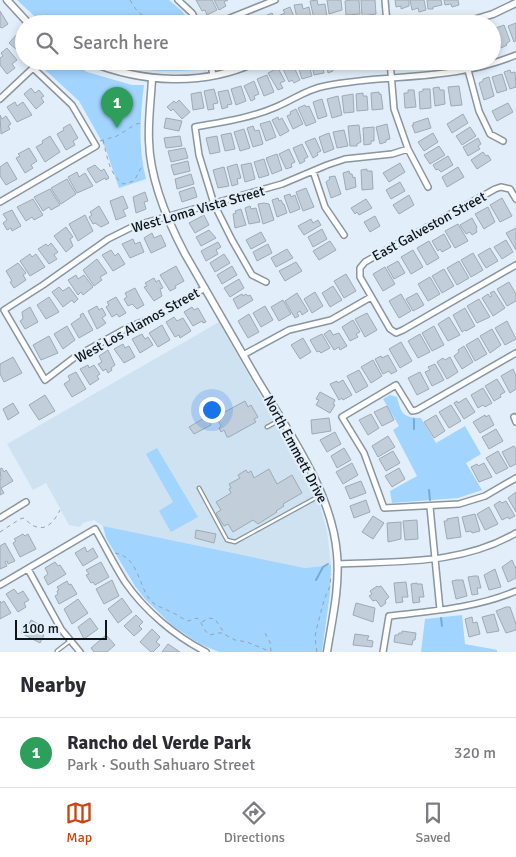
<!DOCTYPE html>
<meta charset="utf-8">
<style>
:root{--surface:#fff;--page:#f2f2f3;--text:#2b2b33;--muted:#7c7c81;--line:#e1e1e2;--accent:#ca4310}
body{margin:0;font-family:Signika,sans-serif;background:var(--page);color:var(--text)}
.scale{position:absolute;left:15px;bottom:12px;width:92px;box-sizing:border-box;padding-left:5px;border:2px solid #0f1417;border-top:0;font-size:14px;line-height:18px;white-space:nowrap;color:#0f1417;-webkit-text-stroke:4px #e2effa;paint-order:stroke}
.you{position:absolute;left:211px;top:409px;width:18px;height:18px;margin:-12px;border:4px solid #fff;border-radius:50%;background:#1a73e8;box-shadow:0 0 0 8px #1a73e833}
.badge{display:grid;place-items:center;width:32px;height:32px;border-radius:50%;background:var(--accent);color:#fff;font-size:16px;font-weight:700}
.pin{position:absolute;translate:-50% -41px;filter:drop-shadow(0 1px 2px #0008)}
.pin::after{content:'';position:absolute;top:26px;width:18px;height:15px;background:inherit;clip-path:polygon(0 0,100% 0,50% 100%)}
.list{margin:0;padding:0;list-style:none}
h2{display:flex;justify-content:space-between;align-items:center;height:65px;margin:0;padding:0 20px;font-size:21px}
h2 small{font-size:16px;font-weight:400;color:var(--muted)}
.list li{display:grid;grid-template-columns:32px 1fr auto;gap:15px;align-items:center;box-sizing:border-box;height:70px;padding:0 20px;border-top:1px solid var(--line)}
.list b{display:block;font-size:19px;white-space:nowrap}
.list p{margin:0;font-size:16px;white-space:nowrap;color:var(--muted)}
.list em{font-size:16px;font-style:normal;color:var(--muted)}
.icon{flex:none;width:28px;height:28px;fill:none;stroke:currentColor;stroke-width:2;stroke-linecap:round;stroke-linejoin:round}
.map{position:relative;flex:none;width:516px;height:652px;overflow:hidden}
.search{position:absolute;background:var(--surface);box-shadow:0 2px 8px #0003;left:15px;right:15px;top:15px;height:55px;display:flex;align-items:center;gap:12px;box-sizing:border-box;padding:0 18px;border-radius:28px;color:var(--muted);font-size:19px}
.sheet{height:135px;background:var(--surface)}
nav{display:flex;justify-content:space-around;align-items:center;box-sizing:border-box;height:70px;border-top:1px solid var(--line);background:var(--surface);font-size:14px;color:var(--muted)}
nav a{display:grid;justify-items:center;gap:2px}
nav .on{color:var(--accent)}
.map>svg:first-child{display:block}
</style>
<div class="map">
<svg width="516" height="652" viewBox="0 0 516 652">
<rect width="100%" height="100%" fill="#e2effa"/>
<!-- built -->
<path fill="#cfe2f2" d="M219,322l92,163 9,20 7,26 4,34 -26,3 -202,-42 -9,-6 -11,3 -3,4 -11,-2 -23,-42 -13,7 -26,-46z"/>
<!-- green -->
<path fill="#a1d4ff" d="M17,0h152l13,11 9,13h-148z
M48,61h19l20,11 45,13h12c-4,32 -6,63 2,94l-27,9 -14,-41 -26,-46 -36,-33z
M106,61h99l1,6 -4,3h-4c-27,1 -67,3 -92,-9z
M390,395l7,2c4,16 6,21 24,21l15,25 29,-17 16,28 -15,9 16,27 -24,8 -66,5 -2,-12 27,-15 -24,-46 6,-4 -16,-27z
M157,448l41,69 -27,15 -12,-21 14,-9 -27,-48z
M103,526l202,42 26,-3 -1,28 -8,59h-103l-19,-8 -27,-18 -28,-27 -10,-13 -29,-48z
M462,615l3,29 32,6v2h-76l4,-33z"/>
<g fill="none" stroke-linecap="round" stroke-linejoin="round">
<!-- stream -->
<path stroke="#75abd8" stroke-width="2" d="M414,429v-10
M429,490l1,10
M316,580l7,-13 5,-3
M441,618l1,8"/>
</g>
<!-- building -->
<path fill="#c2cfda" stroke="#9eaab4" d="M196,0h16l5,10 -10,5 -2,-5 -3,1z
M214,0h14l-4,2 2,4 -7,4z
M317,0l1,5 7,-1 2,13 -13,2 -4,-18z
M327,0h14l1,10 -13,4z
M351,0h8l1,14 -14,1 -1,-14z
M361,0h14l1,14 -14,2z
M395,0h14v6l-8,3v-3l-5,1z
M410,0h14l2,10 -7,2 -1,-4 -6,2z
M427,0h14l1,5 -9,2v2h-5z
M444,0h14l1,5 -7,2 -1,-3 -6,1z
M302,4l1,5 6,-2 3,15 -7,2v-3l-7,1 -4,-17z
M290,7l7,17h-16l-3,-8 7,-3 -2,-3z
M0,11l8,13 -6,4 -2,-1z
M272,13l5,11h-15l-2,-6z
M516,23v18l-2,1 -6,-16z
M504,25l6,16 -4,3 1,1 -6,3 -8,-19z
M20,31l4,4v21l-15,-13z
M7,48l10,12 -5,4 3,4 -8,6 -7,-9v-7l3,-2 -2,-3z
M303,61h5l4,15 -10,3 -5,-16z
M311,61h10l3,12 -10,2z
M326,61h11l1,7 -5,1v2l-5,2z
M340,61h11l1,7 -11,1z
M354,61h11v5l-10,3z
M293,65l7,15 -6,3 -2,-3 -3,2 -6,-13z
M278,68l7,13 -5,2 3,5 -5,2 -10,-17z
M510,70l1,3 4,-1 1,15 -6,2 -6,-17z
M502,74l5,16 -10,3 -5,-16z
M267,75l7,17 -10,4 -7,-17z
M489,77l5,19 -10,4 -5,-17 4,-2v-2z
M254,81l5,13 -5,2 1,3 -4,2 -7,-15z
M241,86l5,15 -10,4 -5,-16z
M459,86l3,19 -11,1 -3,-19z
M439,87l1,3h4l1,14 -10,2 -2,-18z
M31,88l4,5 4,-3 5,6 -3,2 3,4 -8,7 -12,-15z
M214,89l4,14 -5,1 1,5 -6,1 -4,-19z
M423,89h7l1,19 -11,1 -1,-17 4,-1z
M228,90l4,14 -5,1 1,2 -6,2 -4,-17z
M408,90h6l2,17 -11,1 -1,-15h4z
M201,92l3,16 -11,2 -2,-16z
M379,92v2h2l2,15 -11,1 -1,-17z
M363,93v3h4l1,14 -11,1 -1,-17z
M353,94l1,18 -10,1 -2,-17z
M338,96l4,19 -10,3 -5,-19z
M322,99l5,17 -9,3 -5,-17z
M179,100l11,12 -8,7 -9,-10 -2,2 -4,-4 7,-6 2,2z
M15,102l2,4 6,-4 9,13 -15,7 -10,-15z
M508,103l5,9 -16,9 -5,-10z
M305,105l1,2 3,-1 7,16 -10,4 -8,-18z
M296,109l7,15 -10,5 -6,-13 4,-2 -1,-2z
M463,114l5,9 -16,10 -5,-9z
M0,115l2,4 4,-3 5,8 -3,2 2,3 -9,5z
M278,117l1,3 3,-2 7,13 -9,5 -8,-16z
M166,118l16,3 -3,10 -15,-3z
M428,118l3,10 -16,5 -3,-8h2l-1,-2z
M270,121l6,16 -10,4 -6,-17z
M70,124l8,14 -5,3 2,4 -9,5 -9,-16 7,-4 -1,-2z
M387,124l3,15 -4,1v2l-6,2 -4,-17z
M359,125l2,17 -4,2v2h-7l-2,-20z
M253,126l2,5 4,-1 4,14 -10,3 -6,-19z
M374,127v14h-3v3l-7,1 -1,-17z
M470,127l6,9 -14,9 -6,-9z
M244,129l6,19 -10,3 -6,-19z
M344,130l4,16 -11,2 -4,-16z
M231,133l4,16 -10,2 -4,-16z
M329,133l5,16 -10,4 -5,-16z
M433,133l5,9 -14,9 -6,-9z
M50,136l10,16 -15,10 -9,-15 7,-4 -1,-2z
M180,136l2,10 -16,2 -2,-10z
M217,136l3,16 -10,2 -4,-16z
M315,138l6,13 -4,2 1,2 -5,3 -8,-16z
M478,138l3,6 -3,2 2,3 -12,7 -5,-9z
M302,144l6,13 -4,2 1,2 -5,3 -7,-16z
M439,146l6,9 -15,9 -6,-9z
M29,148l8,13 -6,4 2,3 -8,5 -9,-15 4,-2 -2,-2z
M185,148l3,10 -17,4 -3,-11z
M289,149l6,13 -4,2 1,3 -6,2 -7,-15z
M483,152l3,4 2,-1 3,5 -14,9 -6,-9z
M277,154l5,16 -10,4 -6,-16z
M448,156l5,9 -12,7 -3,-3 -2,1 -3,-5z
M264,159l5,16 -10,3 -5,-16z
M188,161l2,10 -16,4 -3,-10z
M7,162l10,17 -11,6 -6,-9v-9z
M251,163l4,16 -10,3 -4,-17z
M400,163l5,9 -16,10 -6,-9z
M237,164l4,14 -4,1 1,5 -6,2 -5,-19z
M95,165l6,6 3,-2 5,9 -3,2 -1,-2 -9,5 -9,-14z
M224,167l5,19 -11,2 -5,-18z
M458,167l6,10 -17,10 -5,-10z
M367,169v2h5l1,18 -11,1 -1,-20z
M349,171l1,3h2l1,4 2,-1 1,10 -10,3 -3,-17z
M77,172l2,5 6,-4 8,13 -16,7 -9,-16z
M191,174l3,10 -17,5 -2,-10z
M335,176l6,18 -10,4 -5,-16 4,-3 -1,-2z
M67,179l9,15 -15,10 -10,-16z
M400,182l5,9 -14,8 -5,-9z
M194,187l3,10 -15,5 -3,-10z
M306,188l8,19 -11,4 -7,-19z
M50,189l10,16 -9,5 -2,-3 -6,4 -9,-14z
M145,192l3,9 -4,1 2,7 -10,4 -3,-16z
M290,194l1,3 4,-2 5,14 -10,4 -6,-17z
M409,195l5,10 -15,9 -6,-9z
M123,196l5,12 -5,2 3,6 -10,4 -6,-19z
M278,198l1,3 2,-1 2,4h1l3,9 -10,4 -5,-17z
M502,198l10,18 -12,6 -10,-17z
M33,199l10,16 -9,5 -2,-3 -6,4 -9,-14z
M366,199l6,9 -13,7 -2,-3 -2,2 -4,-6z
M264,203l5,1 5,16 -11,4 -5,-20z
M99,206l10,17 -8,4 -6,-4 -2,1 -4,-7 3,-2 -2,-3z
M250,206l1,3 5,-1 4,14 -11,2 -4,-16z
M488,207l7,15 -11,7 -9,-15z
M241,209l5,16 -11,3 -2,-14 3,-1 -1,-2z
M12,210l9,16 -9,5 -1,-3 -4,2 -4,-7 4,-3 -4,-6z
M85,215l8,16 -15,10 -9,-17z
M204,215l5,10 -14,8 -6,-10z
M375,216l5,10 -10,6 -6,-10z
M472,218l5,9 -1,2 1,3 -5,3 -2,-3 -4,2 -6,-9z
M311,219l2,4 5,-3 3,5 -17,10 -6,-9z
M458,224l10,17 -13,7 -10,-17z
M66,227l7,10 -3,2 3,7 -7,6 -12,-16z
M516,228v22l-10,-17z
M322,229l5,10 -14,8 -5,-10z
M209,230l7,8 -15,8 -5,-9z
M261,232l5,9 -15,8 -5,-9z
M152,233l2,5 7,-3 5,11 -15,7 -7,-15z
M444,234l7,13 -9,5 -2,-3 -2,2 -6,-10z
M133,239l2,5 5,-2 4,10 -14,6 -8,-14z
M506,240l7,12 -11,7 -8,-12z
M330,241l6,9 -17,10 -6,-9z
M429,241l10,17 -12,7 -10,-17z
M218,242l3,5 -5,3 2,4 -12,7 -5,-10z
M51,243l7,9 -4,3 3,4 -8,5 -11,-15 8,-5 2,2z
M268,244l4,9 -15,8 -4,-9z
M490,248l8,13 -12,7 -8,-13z
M287,249l6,9 -17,9 -5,-9z
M111,250l4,6 3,-3 7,11 -12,7 -11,-16z
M413,250l10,17 -12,7 -10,-17z
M473,253l10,17 -12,7 -10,-17z
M30,254l2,3 4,-3 9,13 -15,9 -10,-15z
M224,254l6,9 -15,9 -5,-9z
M97,259l10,14 -7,4 2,3 -8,6 -11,-16z
M398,261l7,12 -11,6 -7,-12z
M459,261l10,17 -12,7 -10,-17z
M296,262l6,9 -17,10 -6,-10z
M18,263l8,10 -3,2 3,5 -12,8 -4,-6 2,-1 -6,-10z
M176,266l8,15 -9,5 1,2 -6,3 -10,-16z
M232,266l5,9 -15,9 -5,-9z
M385,267l10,17 -12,7 -10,-17z
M444,269l10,17 -12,7 -10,-17z
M346,274l10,17 -12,7 -10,-17z
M76,275l2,4 6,-4 9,12 -10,8 -2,-3 -3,3 -10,-15z
M430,277l10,17 -12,7 -10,-17z
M154,278l2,4 3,-2 4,8 -3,1 2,7 -8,5 -10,-14 3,-1 -2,-3z
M239,279l5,9 -14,9 -6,-9z
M509,282l7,12v7l-9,5 -10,-17z
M333,286l9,14 -12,7 -8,-14z
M59,287l4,4 6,-4 9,12 -4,4 -2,-3 -9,7 -11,-15z
M135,288l9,17 -7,4 -5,-5 -4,2 -4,-7 3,-2 -2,-4z
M494,291l11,17 -12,8 -11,-18 6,-4 2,3 2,-1 -2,-3z
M315,292l8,14 -11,7 -8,-14z
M297,293l11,18 -6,4 -2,-4 -3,2 2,3 -4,2 -10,-17z
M417,293l7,12 -11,6 -7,-12z
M242,294l1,2 3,-2 2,2 2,-1 3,5 -15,9 -5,-10z
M401,294l10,17 -12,7 -10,-17z
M49,297l10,15 -13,7 -9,-14z
M116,297l10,16 -7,4 -2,-3 -5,3 -6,-10 3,-2 -2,-3z
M479,299l11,18 -13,6 -10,-17z
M283,300l8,14 -12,7 -8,-14z
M97,306l2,4 3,-2 4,7 -4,3 4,5 -9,6 -9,-18z
M265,306l8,14 -12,7 -8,-14z
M30,307l8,15 -13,7 -5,-8 3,-2 -1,-7z
M192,307l2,3 4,-2 8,14 -3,1 -1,-2 -9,5 -9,-14z
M465,308l10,18 -9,5 -1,-1 -3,2 -9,-17z
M83,313l10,17 -14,8 -8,-14 10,-7 -1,-2z
M367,313l10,17 -12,7 -10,-18z
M249,314l10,18 -11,6 -10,-17z
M174,317l3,4 6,-3 8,13 -11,7 -1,-3 -4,2 -9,-15z
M449,317l11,18 -12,6 -10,-17z
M353,320l7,12 -4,2 2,3 -8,4 -8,-14z
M507,321l9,18 -11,6 -10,-17z
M162,325l8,15 -12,7 -9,-14z
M67,326l8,14 -12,9 -9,-15z
M434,326l10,19 -12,6 -10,-18z
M492,329l9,16 -11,8 -10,-17z
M330,330l3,5 6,-2 8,13 -7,4 -1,-3 -5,3 -10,-16z
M142,334l3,5 3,-2 5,8 -13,8 -8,-14z
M322,334l8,14 -9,5 -2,-2 -2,1 -7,-12z
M420,334l10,18 -12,6 -10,-17z
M49,336l9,17 -17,7 -8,-15z
M303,338l8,14 -11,7 -9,-14z
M478,338l9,16 -12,7 -9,-16z
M401,342l11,19 -12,7 -11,-19z
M123,344l2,4 4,-2 6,11 -11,6 -10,-14z
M464,346l9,16 -11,7 -8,-13 5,-4 -1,-2z
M108,350l7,15 -4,3 1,2 -4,3 -2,-4 -3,2 -5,-7 4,-2 -3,-6z
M388,355l9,16 -6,3 -2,-3 -6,3 -8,-15 6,-3 1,2z
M13,357l9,16 -18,9 -4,-8v-10z
M450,357l8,15 -11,7 -10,-17 6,-4 2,2z
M373,360l9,16 -11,7 -10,-16z
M435,364l9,16 -12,6 -7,-14 5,-2 -2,-3z
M88,365l1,3 5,-3 6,9 -3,2 2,3 -9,6 -10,-16z
M513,369l3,7v13l-6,4 -9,-17z
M359,370l9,16 -12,7 -9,-17z
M76,372l10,17 -14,8 -8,-13 6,-4 -2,-4z
M420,372l9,17 -12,6 -9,-17z
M497,379l8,13 -5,3 1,2 -7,4 -9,-15z
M343,380l9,15 -9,5 -1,-2 -3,2 -9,-16 7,-3 1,2z
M483,388l9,15 -7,4 -2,-2 -5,3 -7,-13z
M320,392l15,8 -2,4 2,1 -5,8 -14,-8 3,-5 -3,-1z
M45,395l10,16 -16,9 -10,-15z
M466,398l9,14 -11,7 -10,-16 3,-2 1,2z
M245,401l3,6 3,-2 7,12 -4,2 2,3 -27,15h-2l-3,-7 -3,2 -2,-4 2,-2 -4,-8 5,-2 -1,-2z
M13,403l6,10 -11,7 -5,-11z
M451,405l10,16 -12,7 -10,-16z
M387,406l7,14 -12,6 -8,-14z
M371,414l8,14 -11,7 -9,-15z
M436,415l9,16 -11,7 -10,-16z
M485,415l1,2 3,-2 5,10 -14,8 -7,-11z
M206,417l5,8 -17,9 -5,-7z
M329,418l2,13 -19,3 -1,-14z
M496,429l7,12 -14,8 -7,-12z
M335,432l6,12 -14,8 -7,-12z
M388,436l7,11 -17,10 -6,-11z
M514,446l2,3v15l-6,3 -8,-15z
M344,448l7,12 -14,8 -6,-12z
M393,451l7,12 -14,8 -7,-12z
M498,451l10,17 -12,6 -10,-16z
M352,463l6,12 -15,9 -7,-12z
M484,463l8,14 -13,5 -8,-15 6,-3 1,2z
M2,468l2,4 2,-2 7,11 -12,7 3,5 -4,2v-15l1,-1 -1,-10z
M399,468l6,11 -13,8 -7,-11z
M269,469l8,15 15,-9 10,18 -19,11 1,2 -8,5 1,1 -19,12 -5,-4 -20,12 -5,-8 -4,2 -8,-13 5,-3 -5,-8 15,-9 -2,-4 2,-1 -2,-4 11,-6 -2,-3 8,-5 2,3 3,-2 3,7z
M361,481l5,12 -16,6 -5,-12z
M516,492v20l-8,-14z
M366,500l4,12 -16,6 -4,-12z
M500,501l2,2 4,-2 9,15 -6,3 -1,-2 -6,3 -8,-15z
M489,507l9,17 -13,6 -8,-16z
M475,514l5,17 -8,2 -1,-2 -5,1 -4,-15z
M373,516l11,7 -11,16 -11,-7z
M458,517l3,20 -14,2 -3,-18h3v-2z
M417,520l1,19 -13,1 -2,-19z
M401,522v17l-13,3 -1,-19z
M196,530l20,4 -2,9 -19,-5z
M23,534l2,2 3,-2 8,15 -16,8 -7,-14 3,-2 -2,-2z
M5,543l10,18 -7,3 -1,-3 -2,1 2,4 -7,3v-23z
M85,547l2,5 6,-4 5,9 -15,9 -8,-13z
M512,560l4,9v9l-8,4 -6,-15z
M55,562l3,4 2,-1 6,9 -18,11 -4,-8 4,-3 -3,-6z
M101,562l8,15 -14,8 -2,-3 -2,1 -5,-8 3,-1 -3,-4z
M495,569l6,18 -12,3 -5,-15z
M474,576h4l3,12h-4l1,6 -6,1 -4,-18z
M112,580l7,16 -15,8 -8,-15z
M456,580h7l4,16 -11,3 -4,-18z
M67,581l2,4 2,-1 6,10 -18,10 -4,-8 3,-2 -1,-3 2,-1 -2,-3z
M406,582l2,15h-6l1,5 -7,1 -2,-20z
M417,583v1h5l2,13h-5l1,5 -7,1 -2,-19z
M377,586l1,1 3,-1 8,11 -4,4 1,2 -5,4 -5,-7 -3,1 -4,-5 3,-2 -2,-3z
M14,589l4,5 5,-3 6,9 -5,3 2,4 -8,5 -12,-18z
M122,598l10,14 -14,11 -10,-14z
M78,599l10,14 -16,11 -8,-15z
M0,601l1,2 3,-2 7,12 -11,6z
M356,603l19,5 -2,14 -20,-7z
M506,607h4l6,17v6l-10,3 -10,-22z
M494,614l5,17 -12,2 -5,-16z
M136,615l7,7 -4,4 3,3 -8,7 -10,-10z
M472,617l1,6 4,-1 3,12 -11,3 -4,-18z
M90,618l8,11 -14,10 -6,-12z
M31,620l11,6 -4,7 6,2 -4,8 -19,-10 5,-11 3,2z
M152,629l8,8 -4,5 4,3 -7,7h-2l-11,-10z
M402,631l14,2 -1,7h-2l-1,5 -18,-3 1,-7h3l1,-2h3z
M355,634l14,2 -2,4 6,1 -1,6 -19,-2z
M106,635l9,10 -8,7h-13l-3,-4z
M168,644l12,8h-18z"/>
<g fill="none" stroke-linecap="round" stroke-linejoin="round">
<defs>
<path id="service" d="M267,427l13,-7
M199,488l28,52 8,2 86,-47
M57,651l13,-10"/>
<path id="minor" d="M178,0l14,13 6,11
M385,0l2,24
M215,24l60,-24
M210,61l3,14
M390,61l4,48 14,40 20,38
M468,70l11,41 11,23 13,7
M0,99l33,-31 5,-7
M313,171l12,36 19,28
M516,199l-6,-10 -9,-2 -6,2 -130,73 -5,6v9l30,52 6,4 7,-3 113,-65
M0,202l96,-56 -24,-41 -39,-37
M266,282l-14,-7 -20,-35 -18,-36 -15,-49 -4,-28c27,-5 56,-9 81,-20 17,-7 31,-18 49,-21 66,-13 126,-4 191,-31
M205,288l-48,28 -30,12 -52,29 -30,23 -41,-70 39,-25 65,-46 26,-13 148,-42 45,-19 18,-6 47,-5 16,-5
M516,353l-99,57 -5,1 -16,-26 -54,32 22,36 20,55 75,-4 26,-8 31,-18
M243,355l46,-25 42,-10 40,-23
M514,417l2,5
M430,507l10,103
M0,518l26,-16
M338,564c61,-3 123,1 178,-31
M28,569l33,60 19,23
M0,585l95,-56c10,17 19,36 30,53 20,29 50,54 81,70
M383,652l6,-36c43,-5 87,-8 127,-25"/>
<path id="tertiary" d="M7,0l22,24
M460,24l33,-10 23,-11
M88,61c54,22 116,26 170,0
M152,79c-1,20 -4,41 -3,62 1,38 18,79 36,113 24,42 48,84 72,125 31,52 75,113 80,175 3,33 -5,66 -10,98"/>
</defs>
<!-- service casing -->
<use href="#service" stroke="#89959f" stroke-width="5"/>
<!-- minor casing -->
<use href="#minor" stroke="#89959f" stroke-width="8"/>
<!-- tertiary casing -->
<use href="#tertiary" stroke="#89959f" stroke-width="9"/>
<!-- path -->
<path stroke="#97a2aa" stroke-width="1" stroke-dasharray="4 4" stroke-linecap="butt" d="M130,0c16,29 23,10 41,24
M193,61l12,8v2
M103,140c4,16 6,34 20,44l11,-3 7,-13 3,-2
M100,141l17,-5 19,-12 6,-1
M0,532l20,-13 4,-1c4,3 6,7 10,8 13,6 21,-6 26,-16
M115,553c24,4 23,33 36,48 6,6 13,7 20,11 6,2 11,7 17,9l9,-3c6,5 6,13 13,17l8,-2h4l13,7 12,2 24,10
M202,622l7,-4 6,1 10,15
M265,633l5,9 1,9
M317,652l-2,-14 1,-7 8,-31 6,-14 1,-12"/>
<!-- service -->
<use href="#service" stroke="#fff" stroke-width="2.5"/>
<!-- minor -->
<use href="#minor" stroke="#fff" stroke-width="5"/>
<!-- tertiary -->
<use href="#tertiary" stroke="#fff" stroke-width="6"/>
</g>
<g text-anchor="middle" stroke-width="4.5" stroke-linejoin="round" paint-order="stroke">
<!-- street labels -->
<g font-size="14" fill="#0f1417" stroke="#e2effa">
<text transform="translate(198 209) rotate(-16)" y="5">West Loma Vista Street</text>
<text transform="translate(429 226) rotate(-29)" y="5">East Galveston Street</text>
<text transform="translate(137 325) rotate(-29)" y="5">West Los Alamos Street</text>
<text transform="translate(296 449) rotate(62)" y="5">North Emmett Drive</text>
</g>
</g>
</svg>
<div class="scale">100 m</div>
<div class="you"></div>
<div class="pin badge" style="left:117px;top:128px;background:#2e9e5b">1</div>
<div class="search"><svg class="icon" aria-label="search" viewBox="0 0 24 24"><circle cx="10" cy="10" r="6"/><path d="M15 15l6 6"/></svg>Search here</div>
</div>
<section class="sheet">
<h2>Nearby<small></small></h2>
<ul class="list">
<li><span class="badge" style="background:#2e9e5b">1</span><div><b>Rancho del Verde Park</b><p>Park · South Sahuaro Street</p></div><em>320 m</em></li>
</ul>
</section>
<nav>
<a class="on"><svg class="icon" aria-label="map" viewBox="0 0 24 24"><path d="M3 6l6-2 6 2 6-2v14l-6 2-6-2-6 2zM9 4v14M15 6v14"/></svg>Map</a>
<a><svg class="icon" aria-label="directions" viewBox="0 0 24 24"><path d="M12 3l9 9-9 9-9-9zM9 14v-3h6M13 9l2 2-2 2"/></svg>Directions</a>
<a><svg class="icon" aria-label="saved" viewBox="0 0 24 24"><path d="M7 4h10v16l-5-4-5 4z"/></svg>Saved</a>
</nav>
